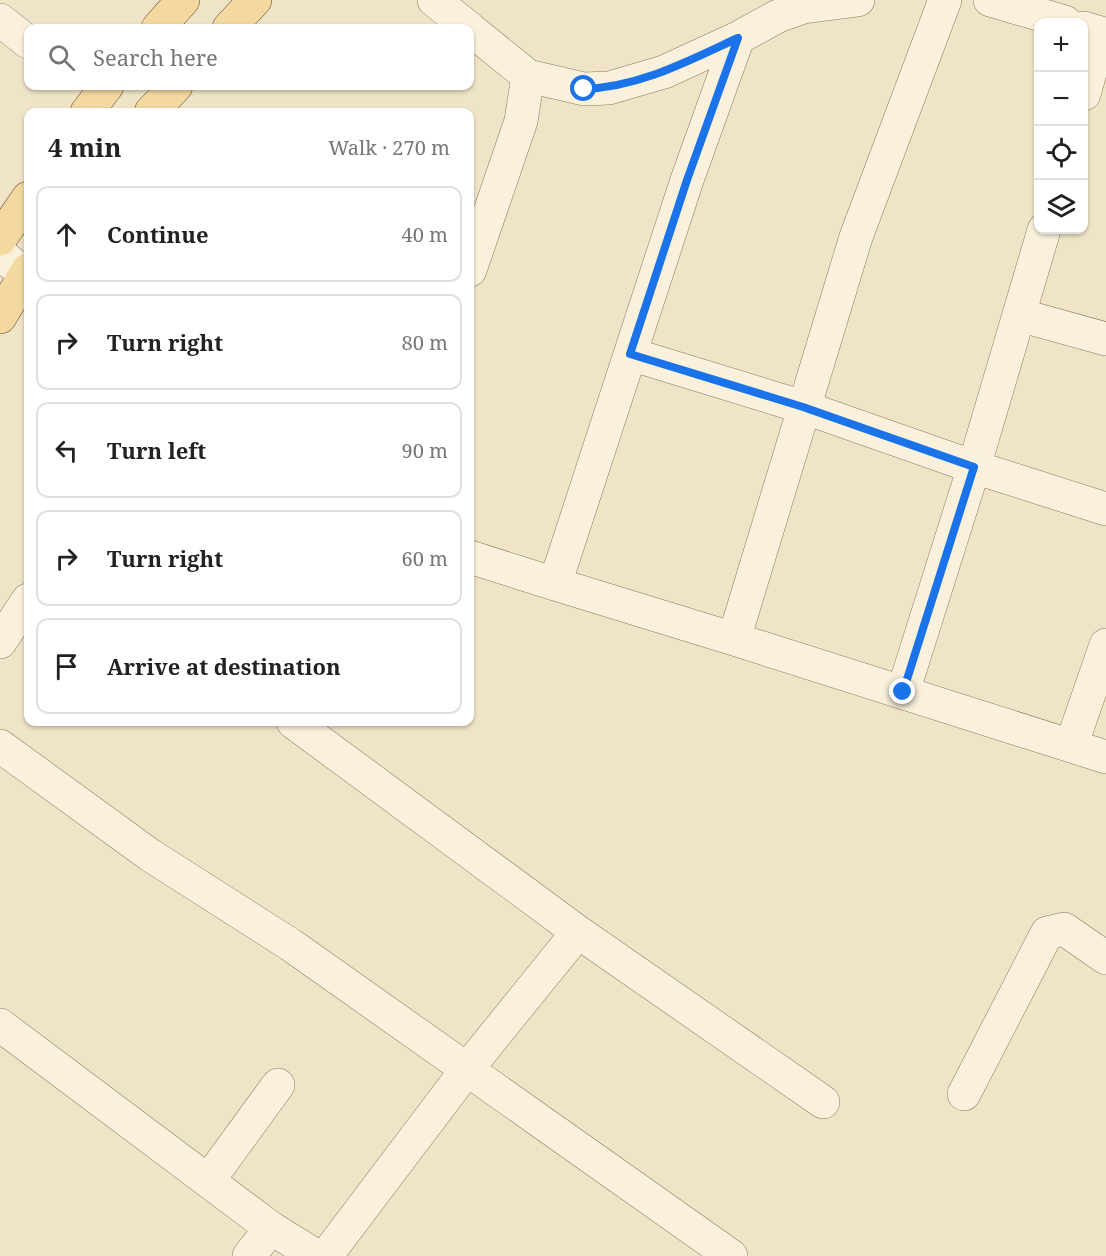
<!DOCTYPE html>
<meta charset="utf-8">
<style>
:root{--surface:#fff;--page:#f6f6f6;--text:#222;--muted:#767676;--line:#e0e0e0}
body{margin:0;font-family:"Noto Serif",serif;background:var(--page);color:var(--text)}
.controls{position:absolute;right:18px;top:18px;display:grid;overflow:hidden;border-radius:12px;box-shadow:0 2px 4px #0004}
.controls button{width:54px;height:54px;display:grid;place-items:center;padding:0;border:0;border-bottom:2px solid var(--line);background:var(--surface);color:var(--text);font:30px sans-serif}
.stop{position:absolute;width:18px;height:18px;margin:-14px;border:4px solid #1a73e8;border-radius:50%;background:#fff}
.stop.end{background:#1a73e8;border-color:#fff;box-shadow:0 2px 6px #0008}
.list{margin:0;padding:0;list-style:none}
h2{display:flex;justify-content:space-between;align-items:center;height:78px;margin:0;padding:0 24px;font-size:26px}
h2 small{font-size:20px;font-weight:400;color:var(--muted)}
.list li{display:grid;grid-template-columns:39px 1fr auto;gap:18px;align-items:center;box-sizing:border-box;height:96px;margin:0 12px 12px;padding:0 12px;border:2px solid var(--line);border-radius:12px}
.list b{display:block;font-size:22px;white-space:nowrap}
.list em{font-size:20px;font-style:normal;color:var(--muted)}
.icon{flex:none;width:33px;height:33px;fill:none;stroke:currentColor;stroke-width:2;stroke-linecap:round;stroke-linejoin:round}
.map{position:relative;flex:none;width:1106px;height:1256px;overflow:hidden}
.search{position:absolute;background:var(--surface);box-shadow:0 2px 4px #0004;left:24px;top:24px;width:450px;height:66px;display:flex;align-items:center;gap:15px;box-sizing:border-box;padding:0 21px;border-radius:12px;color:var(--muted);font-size:22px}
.panel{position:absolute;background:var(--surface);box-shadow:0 2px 4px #0004;left:24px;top:108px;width:450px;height:618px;border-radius:12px}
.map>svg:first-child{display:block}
</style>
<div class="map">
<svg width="1106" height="1256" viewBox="0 0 1106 1256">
<rect width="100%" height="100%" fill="#f0e4c8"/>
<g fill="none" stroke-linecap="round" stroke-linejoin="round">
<defs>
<path id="minor" d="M434,0l35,28
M990,0l75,22
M0,20l28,22
M1084,28l17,5 -17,61
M470,29l58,47 56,13 25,-1 55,-16 74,-34 40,-22 26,-9 54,-7
M738,38l-51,142 -132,404 179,55 122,-402 89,-237
M0,253l28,25
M470,270l51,-149 7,-45
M1019,315l87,24
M630,354l173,53 171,60 132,42
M470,557l85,27
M734,639l372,118
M0,642l28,-42
M903,692l71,-225 70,-237
M293,722l285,210 245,170
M0,746l150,109 141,90 440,311
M1071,746l35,-101
M0,1025l271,203 45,28
M964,1094l83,-161 17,-4 42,29
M208,1181l70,-96
M249,1256l22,-28
M326,1256l142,-188 110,-136"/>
<path id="major" d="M158,28l25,-28
M229,28l26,-28
M87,112l20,-26
M151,112l25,-26
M0,239l28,-41
M0,317l28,-47"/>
</defs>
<!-- minor casing -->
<use href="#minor" stroke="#8d765c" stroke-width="34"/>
<!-- major casing -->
<use href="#major" stroke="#5b4430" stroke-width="34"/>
<!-- minor -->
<use href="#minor" stroke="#faf1dc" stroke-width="33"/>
<!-- major -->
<use href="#major" stroke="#f3d9a0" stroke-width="33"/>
</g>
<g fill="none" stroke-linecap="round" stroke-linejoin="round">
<!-- route -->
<path stroke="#1a73e8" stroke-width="8" d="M584,89c56,-2 104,-28 154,-51l-51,142 -57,174 173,53 171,60 -71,225"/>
</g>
</svg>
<div class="controls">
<button>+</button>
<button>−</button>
<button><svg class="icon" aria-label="locate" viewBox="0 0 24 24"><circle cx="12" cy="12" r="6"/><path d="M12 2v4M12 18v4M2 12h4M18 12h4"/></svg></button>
<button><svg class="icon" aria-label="layers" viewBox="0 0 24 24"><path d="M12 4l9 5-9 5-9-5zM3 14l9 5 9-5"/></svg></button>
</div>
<div class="stop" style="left:584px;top:89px"></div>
<div class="stop end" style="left:903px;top:692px"></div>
<div class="search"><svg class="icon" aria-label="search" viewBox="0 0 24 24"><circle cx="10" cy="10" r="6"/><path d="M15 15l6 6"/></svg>Search here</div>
<section class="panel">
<h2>4 min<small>Walk · 270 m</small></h2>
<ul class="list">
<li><svg class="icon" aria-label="ahead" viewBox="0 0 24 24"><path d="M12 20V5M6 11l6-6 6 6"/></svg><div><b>Continue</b></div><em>40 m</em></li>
<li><svg class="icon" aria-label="right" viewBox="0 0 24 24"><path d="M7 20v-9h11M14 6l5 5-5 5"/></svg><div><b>Turn right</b></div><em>80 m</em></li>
<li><svg class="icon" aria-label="left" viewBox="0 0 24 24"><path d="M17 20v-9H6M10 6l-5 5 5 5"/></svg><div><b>Turn left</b></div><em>90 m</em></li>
<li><svg class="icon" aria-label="right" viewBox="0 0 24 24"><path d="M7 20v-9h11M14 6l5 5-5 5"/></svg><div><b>Turn right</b></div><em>60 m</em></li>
<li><svg class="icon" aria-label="arrive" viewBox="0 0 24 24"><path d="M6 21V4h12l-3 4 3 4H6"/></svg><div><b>Arrive at destination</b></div></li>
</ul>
</section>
</div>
